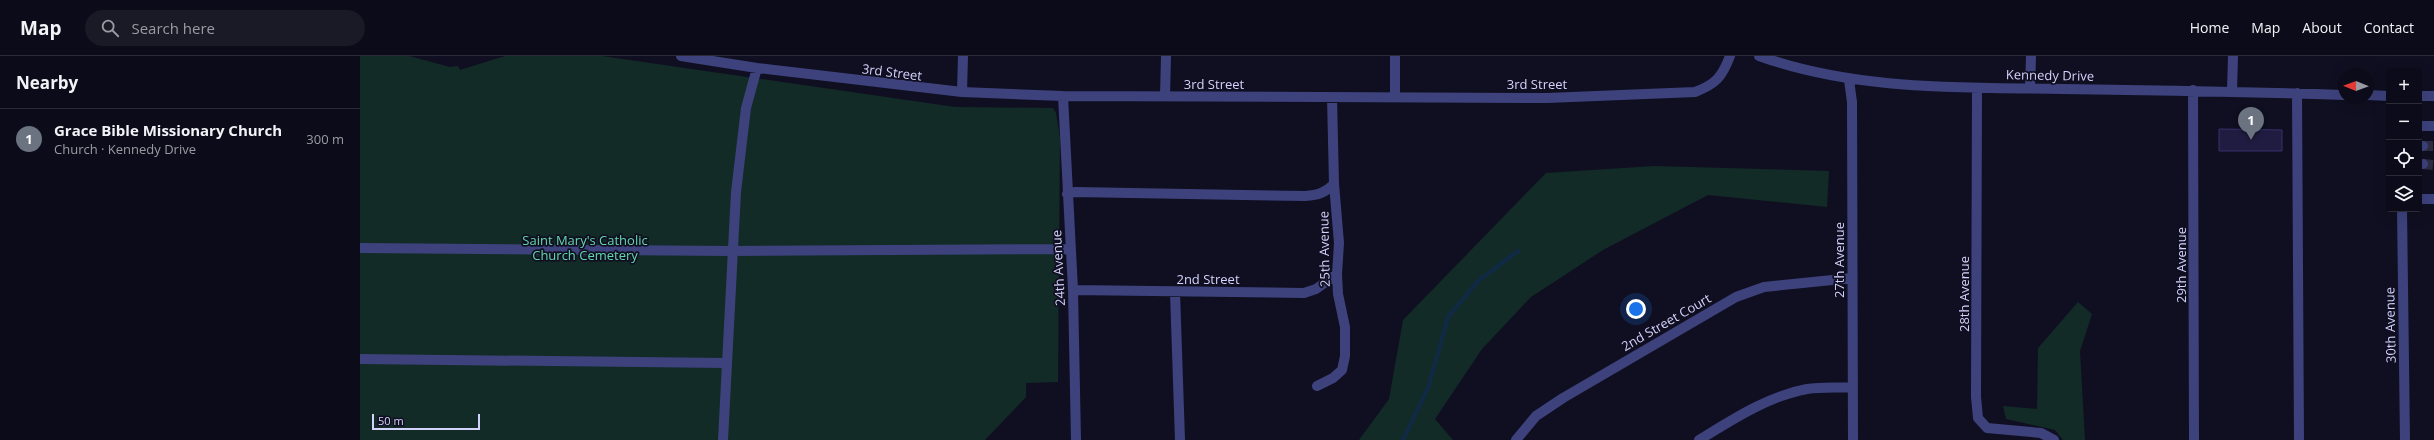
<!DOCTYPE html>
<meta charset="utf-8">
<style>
:root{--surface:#0c0b19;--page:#1a1926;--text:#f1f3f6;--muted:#9a9ba2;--line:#2c2b38;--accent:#7c3aed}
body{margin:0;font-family:"Open Sans",sans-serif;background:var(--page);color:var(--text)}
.controls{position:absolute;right:12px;top:12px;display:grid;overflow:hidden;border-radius:4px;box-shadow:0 4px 16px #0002}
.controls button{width:36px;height:36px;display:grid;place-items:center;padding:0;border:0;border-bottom:1px solid var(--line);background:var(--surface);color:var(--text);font:20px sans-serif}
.compass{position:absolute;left:1978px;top:12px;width:36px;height:36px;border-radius:50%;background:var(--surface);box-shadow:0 4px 16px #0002;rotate:271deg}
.scale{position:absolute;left:12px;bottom:10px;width:108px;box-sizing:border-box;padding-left:4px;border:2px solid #d2d2fc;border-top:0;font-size:11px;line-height:14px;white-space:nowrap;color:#d2d2fc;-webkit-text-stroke:3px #100f21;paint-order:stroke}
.you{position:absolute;left:1276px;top:253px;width:14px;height:14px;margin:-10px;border:3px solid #fff;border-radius:50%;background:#1a73e8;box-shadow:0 0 0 6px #1a73e833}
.badge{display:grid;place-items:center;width:26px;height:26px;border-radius:50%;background:var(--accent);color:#fff;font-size:13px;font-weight:700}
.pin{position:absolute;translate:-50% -33px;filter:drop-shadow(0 1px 2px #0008)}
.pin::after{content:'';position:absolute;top:21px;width:14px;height:12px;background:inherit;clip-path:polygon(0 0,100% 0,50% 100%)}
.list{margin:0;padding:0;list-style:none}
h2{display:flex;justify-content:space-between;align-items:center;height:52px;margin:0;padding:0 16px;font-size:17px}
h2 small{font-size:13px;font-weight:400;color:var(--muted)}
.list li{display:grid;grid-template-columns:26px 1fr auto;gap:12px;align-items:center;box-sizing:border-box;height:60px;padding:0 16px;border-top:1px solid var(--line)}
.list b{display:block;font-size:15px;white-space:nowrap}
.list p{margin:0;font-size:13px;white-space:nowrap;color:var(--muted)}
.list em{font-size:13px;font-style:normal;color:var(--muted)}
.icon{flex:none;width:22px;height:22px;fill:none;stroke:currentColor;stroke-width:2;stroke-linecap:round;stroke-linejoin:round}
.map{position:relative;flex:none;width:2074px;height:384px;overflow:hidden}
header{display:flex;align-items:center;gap:24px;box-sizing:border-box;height:56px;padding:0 20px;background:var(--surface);border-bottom:1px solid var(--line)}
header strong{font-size:19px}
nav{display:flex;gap:22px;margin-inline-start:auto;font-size:14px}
.search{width:280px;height:36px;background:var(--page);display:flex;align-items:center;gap:10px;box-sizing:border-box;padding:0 14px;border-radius:22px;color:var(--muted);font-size:15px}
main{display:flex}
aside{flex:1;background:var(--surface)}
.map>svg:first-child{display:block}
</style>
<header>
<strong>Map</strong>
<div class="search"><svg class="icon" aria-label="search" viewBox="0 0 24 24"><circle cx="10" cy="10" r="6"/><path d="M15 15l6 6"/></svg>Search here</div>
<nav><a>Home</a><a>Map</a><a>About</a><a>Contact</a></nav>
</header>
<main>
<aside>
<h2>Nearby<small></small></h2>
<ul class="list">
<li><span class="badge" style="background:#6b7280">1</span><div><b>Grace Bible Missionary Church</b><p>Church · Kennedy Drive</p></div><em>300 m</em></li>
</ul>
</aside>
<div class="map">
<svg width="2074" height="384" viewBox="0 0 2074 384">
<rect width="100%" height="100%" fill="#100f21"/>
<!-- green -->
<path fill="#122b27" d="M0,0h49l41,11 8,-1 2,4 45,-14h97l353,51 98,1 3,5 4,25 -2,244 -32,1v14l-41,43h-625z
M1294,110l175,5 -2,36 -119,-12 -105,55 -72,47 -49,52 -47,70 18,21h-94l30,-41 14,-79 143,-147z
M1718,246l14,12 -12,37 5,89h-22l-8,-10 -49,-11 -3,-13 34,3 1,-61z"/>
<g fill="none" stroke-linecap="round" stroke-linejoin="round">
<!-- stream -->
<path stroke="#112a44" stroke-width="4.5" d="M1043,384l25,-52 20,-71 30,-36 40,-30"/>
</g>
<!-- building -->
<path fill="#201c41" stroke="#35306c" d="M1859,73l63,1v21h-63z"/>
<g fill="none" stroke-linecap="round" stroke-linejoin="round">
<!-- minor-tunnel -->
<path stroke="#2d2c42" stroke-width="10" stroke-dasharray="10 5" stroke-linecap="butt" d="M2063,90h11
M2063,108l11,1"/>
<!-- minor -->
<path stroke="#3d427d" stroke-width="10" d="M321,0l76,12 205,24 101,4 484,2 148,-6c21,-8 27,-15 35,-36
M1399,0c98,35 201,31 304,33 94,1 187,3 281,6
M1489,24l3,22 1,338
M1617,32l-1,309 2,21 9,10 54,5 13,7
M1670,32l1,-32
M1833,34l1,350
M602,36l1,-36
M1872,36l1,-36
M1937,37l2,347
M2008,39l21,1
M703,40l10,194 3,150
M805,40l1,-40
M2059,40h15
M1035,41v-41
M2059,70h15
M2059,90h4
M2059,108h4
M707,138l8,-2 230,4c13,-1 20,-3 29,-12
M2059,143h15
M2042,153l3,231
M0,192l371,3 339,-2
M713,234l231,3 12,-4 21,-15
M815,236l5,148
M0,303l366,4
M957,330l16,-8 9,-8 3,-14v-29l-7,-33 -1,-20 2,-31 -5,-59 -2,-87
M363,384l13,-248 10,-84 11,-40
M1156,384l20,-24 27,-18 173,-101 28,-10 88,-9
M1339,384c33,-20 69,-44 108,-51 15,-2 31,-1 46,-2"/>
</g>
<g text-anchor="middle" stroke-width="3.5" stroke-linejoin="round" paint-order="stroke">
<!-- street labels -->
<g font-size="13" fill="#d2d2fc" stroke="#100f21">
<text transform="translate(532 16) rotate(7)" y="5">3rd Street</text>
<text transform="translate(1690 19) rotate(1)" y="5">Kennedy Drive</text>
<text x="854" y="33">3rd Street</text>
<text x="1177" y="33">3rd Street</text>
<text transform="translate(964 193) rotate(-91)" y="5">25th Avenue</text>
<text transform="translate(1479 204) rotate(-90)" y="5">27th Avenue</text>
<text transform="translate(1821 209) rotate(-90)" y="5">29th Avenue</text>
<text transform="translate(698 212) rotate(-93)" y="5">24th Avenue</text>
<text x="848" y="228">2nd Street</text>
<text transform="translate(1604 238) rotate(-90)" y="5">28th Avenue</text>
<text transform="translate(1306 266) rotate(-30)" y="5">2nd Street Court</text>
<text transform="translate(2030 269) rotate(-91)" y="5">30th Avenue</text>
</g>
<!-- park labels -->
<g font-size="13" fill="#63d7ad" stroke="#100f21">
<text x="225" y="189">Saint Mary's Catholic<tspan x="225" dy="15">Church Cemetery</tspan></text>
</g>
</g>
</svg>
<div class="controls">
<button>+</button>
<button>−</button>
<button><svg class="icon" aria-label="locate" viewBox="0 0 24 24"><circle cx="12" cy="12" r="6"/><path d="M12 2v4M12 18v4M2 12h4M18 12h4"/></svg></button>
<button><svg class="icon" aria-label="layers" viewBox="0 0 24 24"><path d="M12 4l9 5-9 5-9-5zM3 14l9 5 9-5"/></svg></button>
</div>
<svg class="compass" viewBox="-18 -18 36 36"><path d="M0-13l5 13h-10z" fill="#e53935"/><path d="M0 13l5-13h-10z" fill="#9a9ba2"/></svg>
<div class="scale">50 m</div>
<div class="you"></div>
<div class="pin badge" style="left:1891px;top:84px;background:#6b7280">1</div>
</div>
</main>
